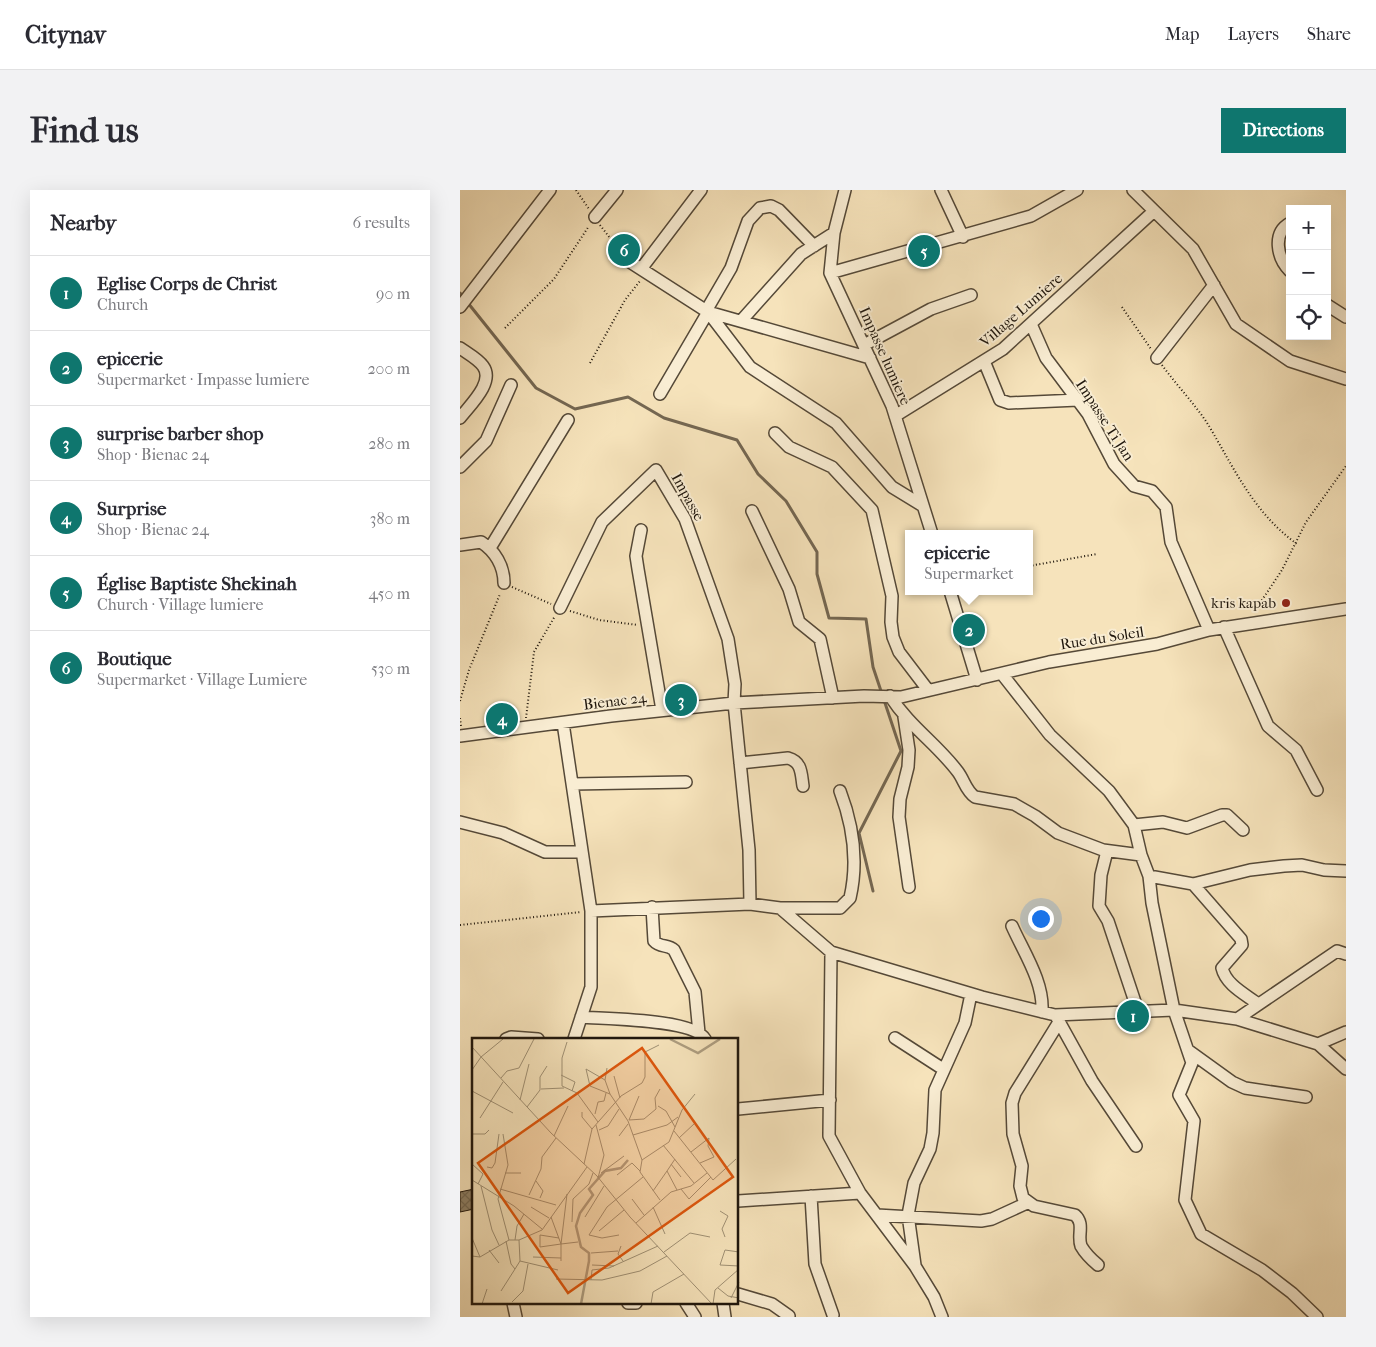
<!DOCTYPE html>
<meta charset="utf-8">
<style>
:root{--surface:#fff;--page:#f2f2f3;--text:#2b2b33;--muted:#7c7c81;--line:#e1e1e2;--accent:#0f766e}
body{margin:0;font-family:"IM FELL French Canon",serif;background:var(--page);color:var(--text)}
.controls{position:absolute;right:15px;top:15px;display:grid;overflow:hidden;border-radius:0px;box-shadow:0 5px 20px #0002}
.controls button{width:45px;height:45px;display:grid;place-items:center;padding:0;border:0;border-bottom:1px solid var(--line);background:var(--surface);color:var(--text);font:25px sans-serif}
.you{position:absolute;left:580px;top:728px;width:18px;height:18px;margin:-12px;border:4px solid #fff;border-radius:50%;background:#1a73e8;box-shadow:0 0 0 8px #1a73e833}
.badge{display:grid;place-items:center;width:32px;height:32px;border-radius:50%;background:var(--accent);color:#fff;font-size:16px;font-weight:700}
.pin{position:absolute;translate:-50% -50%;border:2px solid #fff;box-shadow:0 1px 5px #0006}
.popup{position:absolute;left:445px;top:340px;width:128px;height:65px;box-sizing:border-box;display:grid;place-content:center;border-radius:0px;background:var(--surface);filter:drop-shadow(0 1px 4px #0005);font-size:16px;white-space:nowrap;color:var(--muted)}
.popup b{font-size:19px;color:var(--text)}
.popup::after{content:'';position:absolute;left:50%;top:100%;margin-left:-10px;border:10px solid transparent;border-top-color:var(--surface)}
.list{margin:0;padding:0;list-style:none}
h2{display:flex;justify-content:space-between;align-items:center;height:65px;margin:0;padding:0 20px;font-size:21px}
h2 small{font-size:16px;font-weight:400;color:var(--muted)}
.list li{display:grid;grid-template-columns:32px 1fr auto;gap:15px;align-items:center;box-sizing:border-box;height:75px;padding:0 20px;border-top:1px solid var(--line)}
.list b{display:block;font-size:19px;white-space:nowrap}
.list p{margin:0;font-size:16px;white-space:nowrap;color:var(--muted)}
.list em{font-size:16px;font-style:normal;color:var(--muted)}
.icon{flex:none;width:28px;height:28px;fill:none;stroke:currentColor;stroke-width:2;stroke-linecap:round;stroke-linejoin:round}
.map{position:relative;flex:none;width:886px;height:1127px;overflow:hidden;border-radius:0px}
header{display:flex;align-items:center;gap:30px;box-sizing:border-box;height:70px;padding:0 25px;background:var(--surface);border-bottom:1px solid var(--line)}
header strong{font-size:24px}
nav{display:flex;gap:28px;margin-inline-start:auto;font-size:18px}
.intro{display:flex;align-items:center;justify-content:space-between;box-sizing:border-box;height:120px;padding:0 30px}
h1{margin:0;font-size:35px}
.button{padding:12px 22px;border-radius:0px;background:var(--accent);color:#fff;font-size:18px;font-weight:700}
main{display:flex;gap:30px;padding:0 30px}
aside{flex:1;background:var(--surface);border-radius:0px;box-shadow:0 5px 20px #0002}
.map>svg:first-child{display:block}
</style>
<header>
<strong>Citynav</strong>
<nav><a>Map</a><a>Layers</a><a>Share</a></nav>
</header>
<div class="intro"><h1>Find us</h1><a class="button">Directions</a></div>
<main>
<aside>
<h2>Nearby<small>6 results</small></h2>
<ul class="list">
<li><span class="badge">1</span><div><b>Eglise Corps de Christ</b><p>Church</p></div><em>90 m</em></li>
<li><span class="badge">2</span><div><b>epicerie</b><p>Supermarket · Impasse lumiere</p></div><em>200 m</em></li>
<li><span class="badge">3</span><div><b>surprise barber shop</b><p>Shop · Bienac 24</p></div><em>280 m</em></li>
<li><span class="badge">4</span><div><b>Surprise</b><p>Shop · Bienac 24</p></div><em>380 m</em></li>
<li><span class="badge">5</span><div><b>Église Baptiste Shekinah</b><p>Church · Village lumiere</p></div><em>450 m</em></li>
<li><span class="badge">6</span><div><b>Boutique</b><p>Supermarket · Village Lumiere</p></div><em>530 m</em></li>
</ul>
</aside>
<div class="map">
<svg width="886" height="1127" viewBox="0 0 886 1127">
<defs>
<pattern id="building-cross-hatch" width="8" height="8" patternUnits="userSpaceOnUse" patternTransform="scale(1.25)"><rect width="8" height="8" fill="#8f8167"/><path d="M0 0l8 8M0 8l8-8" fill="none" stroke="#746953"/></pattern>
</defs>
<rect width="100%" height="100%" fill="#f6e3bb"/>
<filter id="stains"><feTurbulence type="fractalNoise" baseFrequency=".004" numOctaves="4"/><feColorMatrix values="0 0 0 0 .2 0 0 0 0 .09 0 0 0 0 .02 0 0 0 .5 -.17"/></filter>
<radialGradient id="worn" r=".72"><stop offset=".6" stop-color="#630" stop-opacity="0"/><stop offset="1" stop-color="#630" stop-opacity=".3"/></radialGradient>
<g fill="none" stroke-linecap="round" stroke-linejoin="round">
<!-- stream -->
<path stroke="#746752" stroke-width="3" d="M0,103l76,95 39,21 53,-12 36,21 73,22 21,34 28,27 31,51v22l12,44 37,1 7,48 28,84 -42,82 14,58"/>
</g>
<!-- building -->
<path fill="url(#building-cross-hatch)" stroke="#1f160c" d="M14,999v20l-14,3v-20z"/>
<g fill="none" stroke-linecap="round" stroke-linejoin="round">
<defs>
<path id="minor" d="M385,0l-11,43 -4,40 62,133 40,128
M481,0l22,47
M673,0l60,59 43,75 54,37 56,18
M135,27l22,-27
M830,33c-18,10 -13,35 0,48
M167,70l81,52 -48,82
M181,79l60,-79
M370,83l201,-57 46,-26
M867,115l19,12
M0,117l90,-117
M246,121l25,-43 17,-47 12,-13 11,-2 8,4 35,36
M281,131l60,-67 33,-21
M571,134l15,34 42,56 26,50 20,22 18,5 14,16 5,35 38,88
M404,155l67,-36 40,-14
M0,158c7,5 18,11 23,18 12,16 -13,39 -23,52
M410,168l-162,-46 42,55 86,56 56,64 31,19
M697,168l57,-73
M524,171l16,39 9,3 69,-3
M435,226l108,-67 151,-138
M315,243l14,14 43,20 40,43 20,86 -1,26 2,15 6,15 29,38
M0,277l26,-26 25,-56
M292,321l37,78 10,33 21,17 13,59
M181,340l-5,26 2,13 24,141
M0,355l21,-3c14,9 23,24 23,41
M30,358l78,-128
M490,401l27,89
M100,418l42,-86 54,-52 29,49 43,120 7,45 -1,19 15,147 1,54
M764,437l44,99 28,24 21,40
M542,484l48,61 59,56 25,34 7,30 8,21 3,27 22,107 18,53 -13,32 15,26 -9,79 16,34 61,36 30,23 25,24
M430,506c20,31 47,48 68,76 6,8 8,19 17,25l39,7 21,12 23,17 45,17 38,5
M444,527l5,33 -1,17 -8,32 -1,18 10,70
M103,533l28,188v76l-17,52
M0,546l151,-20 123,-13 130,-7 37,1 148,-35 108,-18 52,-14 137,-21
M280,573l48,-5c14,4 13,15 15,28
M112,594l114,-2
M0,632l43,11 42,19h37
M674,635l29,-3 24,6 35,-13h5l16,15
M647,661l-6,24 -2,31 9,15 30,90
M689,686l44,8 57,-14 34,-4 18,-1 22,5 22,1
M733,694l48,55 1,6 -20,23c4,17 23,26 36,36
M192,717l2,34c6,7 14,3 20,9l21,42 4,41
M320,718h60l10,-10c8,-35 3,-73 -10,-107
M131,721l159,-7 30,4 51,44 151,45 73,18 119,-5 63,9 81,25 28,25
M552,736c12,27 32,56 30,86
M371,762l-2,184 31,57 55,73 19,31 8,20
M596,826l36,65 44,65
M121,827c25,2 113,2 124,22
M777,829l100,-68 9,3
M599,832l-44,71 -3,10 1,31 9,32 -2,20 3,12 11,8 41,9c10,9 2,20 6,31 4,7 11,14 17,19
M435,848l48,31
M46,849l5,-2 27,2
M858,854l28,-12
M729,861l43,31 13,6 61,9
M278,919l92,-9
M351,1006l4,68 18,51
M278,1011l122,-8
M417,1025l104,6 11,-2 35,-16
M455,1075l-7,-50 6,-32 16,-34 3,-16 2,-43 30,-67 6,-29
M278,1104l34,10 17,12
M53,1113l3,14
M168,1113h8
M226,1113l9,14
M263,1113l2,14"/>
</defs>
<!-- minor casing -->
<use href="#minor" stroke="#554938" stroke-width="14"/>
<!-- path -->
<path stroke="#1f160c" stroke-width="2" stroke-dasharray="1 2.5" stroke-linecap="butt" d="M116,0l13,19
M140,35l20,26
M662,117l29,42
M45,138l49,-49 35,-53
M130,173l35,-63 15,-19
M702,175c15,21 34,40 47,61 26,44 45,87 88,118
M569,376l68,-12
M52,397l39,17
M110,421l29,9 39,5
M794,422l28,-42 24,-48 40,-56
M0,511l9,-31 31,-76
M0,528l1,8
M66,528l8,-66 21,-36
M0,735l121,-13"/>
<!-- minor -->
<use href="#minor" stroke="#f9edd3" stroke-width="11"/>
</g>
<!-- markers -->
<circle fill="#8f2418" stroke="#f9edd3" stroke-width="2" cx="826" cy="413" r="5"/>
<g text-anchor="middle" stroke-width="4" stroke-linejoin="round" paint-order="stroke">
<!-- street labels -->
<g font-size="15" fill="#1f160c" stroke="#f9edd3">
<text transform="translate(561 120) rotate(-41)" y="5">Village Lumiere</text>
<text transform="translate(425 166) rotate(66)" y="5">Impasse lumiere</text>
<text transform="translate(645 230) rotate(57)" y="5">Impasse Ti Jan</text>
<text transform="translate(228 307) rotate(61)" y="5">Impasse</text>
<text transform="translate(642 448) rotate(-9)" y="5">Rue du Soleil</text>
<text transform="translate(155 511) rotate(-7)" y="5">Bienac 24</text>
</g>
<!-- poi labels -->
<g font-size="15" fill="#1f160c" stroke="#f9edd3" text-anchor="end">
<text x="816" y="418">kris kapab</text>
</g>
</g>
<!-- overview -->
<g transform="translate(12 848)">
<rect width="266" height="266" fill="#f6e3bb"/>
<path fill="none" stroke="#ad9d80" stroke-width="2.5" d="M198,1l28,14 22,-14M109,266l8,-43v-8l-8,-6 -5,-21 4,-13 13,-18 -4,-6 16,-18 16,-3 7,-8"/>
<path fill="none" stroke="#a09175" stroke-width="1" d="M95,4l-5,16v28l15,7 21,29M0,9l79,86 46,43 33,41 82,87M135,30l-2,12 5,14 18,27 14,39 -2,12 20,28M0,32l9,-13 22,-18M89,37l14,7 -3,9M142,38l6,22M29,40l6,-7 12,-3 15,-29M133,42l-19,-11 4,17 20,8M69,51l23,-1M0,53l41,22M48,62l9,-36M186,68l8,5 9,16M55,69l13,-17v-13l7,-11M110,74v5l10,12M123,76l3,-12 6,-1 2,-8M8,80l23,-36M157,82l15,-1 12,-10 -1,-11 5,-9M157,82l10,-24M124,87l8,30 -6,23M127,92l9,-4 11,-17M202,93l39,49 23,-21M0,96h13l4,-4M31,96l5,31 -10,34 11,41M161,97l34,-10 11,-8M82,98l14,-30M147,98l9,-12M207,100l16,-15M191,107l31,38M219,114l18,-14 -1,8 6,11 -14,6M203,121l-8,12 10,19M170,122l27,-18 13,-32 13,-16M0,126l11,10 -5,10M112,126l8,-35 29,-33 21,-13 3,-6v-25l14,-7M199,126l10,13M15,129l5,1 3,-5 4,-29M33,135h16M129,135l23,-17M145,137l15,-12 8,8M0,142l42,26 28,23M64,143l7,10 -3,7M9,148l11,44 7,15M28,151l56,16M209,151l8,10 22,-22M181,153l14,-20M57,157l12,-26 1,-12 14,-19M160,161l12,16M59,169l18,11M181,169l12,27M248,173l8,5 -6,13 3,8M79,179l10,27 6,-50M113,179l19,-31M100,184l1,-23 16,-15 4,-11M164,185l35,-31 20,-6 16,-13M127,193l25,-21M68,197v12l21,-3M68,197l19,3M147,197l-17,3 -13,-3 18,-28 36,-30M0,200l8,19M43,202l2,-14 7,-12M149,208l-3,8 5,7M17,212l10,13M192,214l26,-19 20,4M267,214l-14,-2 -5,15 19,1M119,215l27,-2M0,218l8,1 29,-17h10M61,219l28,1M48,223l38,9M89,223v-17l17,-2M120,227l22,1M43,231l5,-8 -1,-21 23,-10 45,-63M84,241l46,1 38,-9 27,-15M119,242l1,-10 17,-2 49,-22M246,250l10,8 11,2M29,253l14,-22 -4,-5 -5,-23M259,260l8,-16M40,264l11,-11 5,-27M10,266l5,-15M179,266l2,-12 31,-18M241,266l2,-14 24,-21"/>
<path fill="#de560c" fill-opacity="0.15" stroke="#de560c" stroke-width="2.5" d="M170,10l91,129 -165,116 -90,-130z"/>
<rect width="266" height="266" fill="none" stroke="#1f160c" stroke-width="2.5"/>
</g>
<rect width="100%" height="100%" filter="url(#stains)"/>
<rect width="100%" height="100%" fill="url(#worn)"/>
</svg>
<div class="controls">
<button>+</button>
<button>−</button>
<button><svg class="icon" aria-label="locate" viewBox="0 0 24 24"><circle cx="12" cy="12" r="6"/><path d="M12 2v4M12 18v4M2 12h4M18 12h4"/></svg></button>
</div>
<div class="you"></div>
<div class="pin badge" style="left:673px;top:826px">1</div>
<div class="pin badge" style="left:509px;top:440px">2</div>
<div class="popup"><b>epicerie</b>Supermarket</div>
<div class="pin badge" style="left:221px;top:510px">3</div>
<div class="pin badge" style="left:42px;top:529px">4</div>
<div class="pin badge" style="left:464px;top:61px">5</div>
<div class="pin badge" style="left:164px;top:60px">6</div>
</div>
</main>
